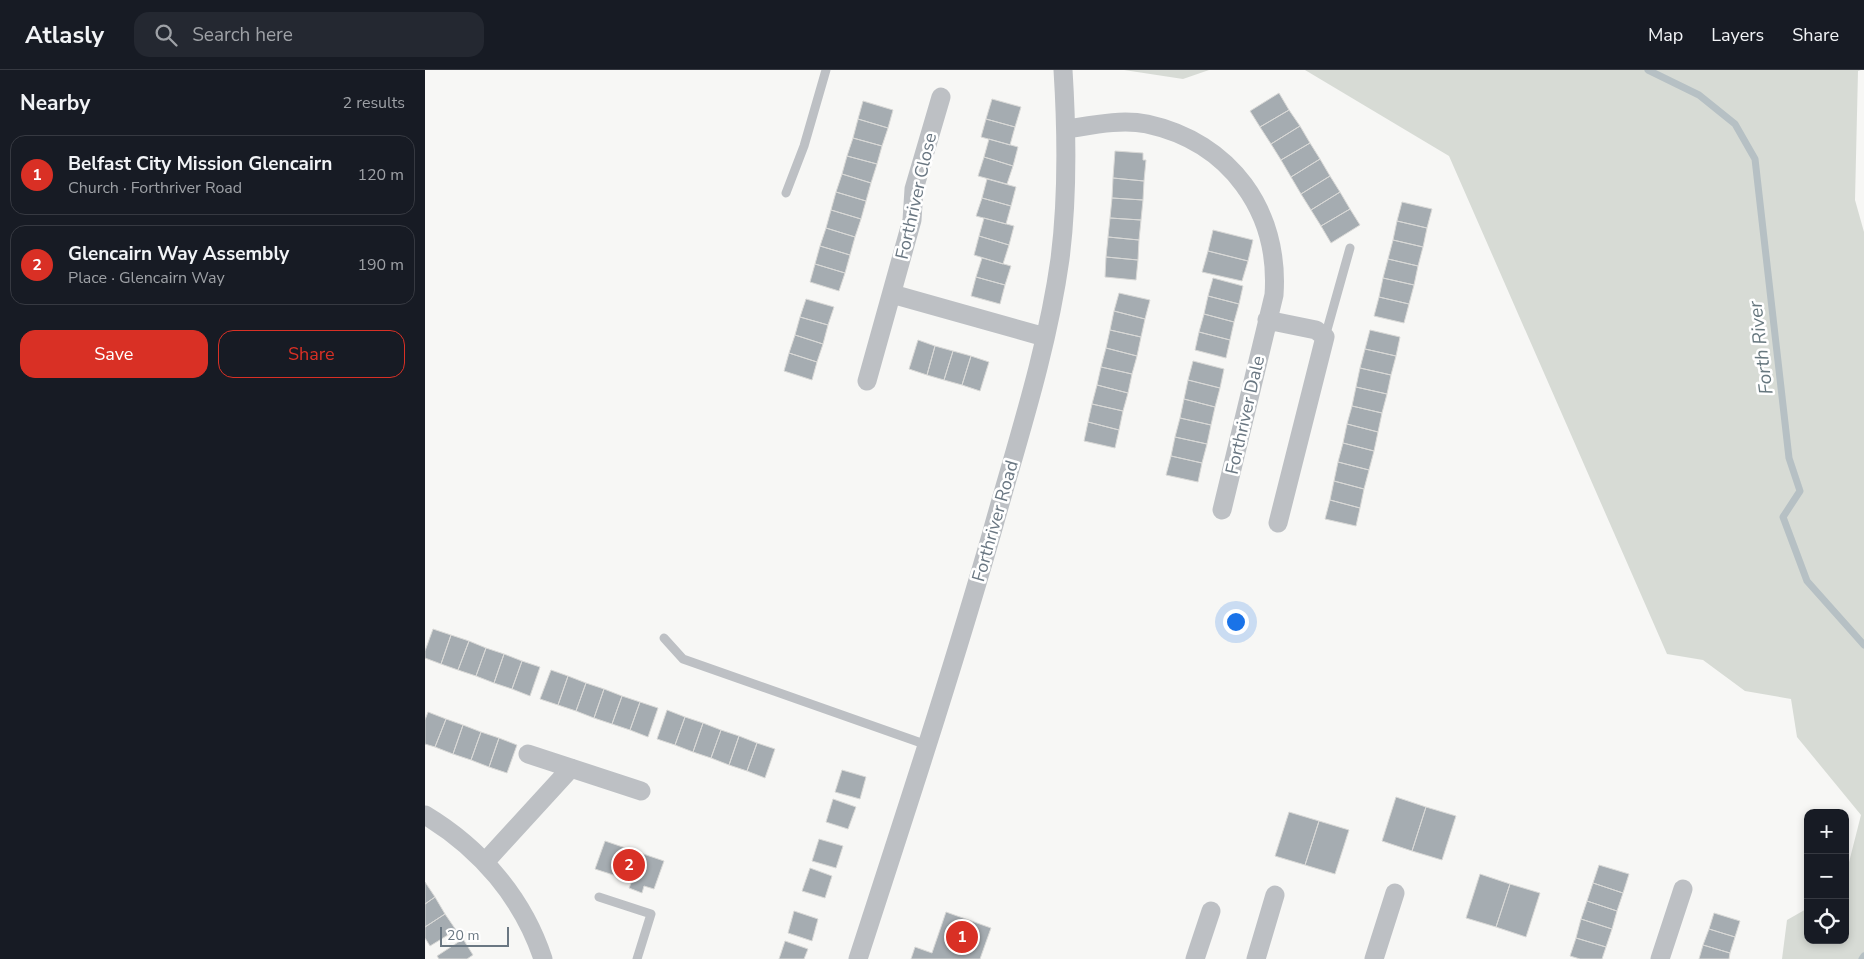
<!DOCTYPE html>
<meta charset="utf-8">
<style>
:root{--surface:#171b24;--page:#242831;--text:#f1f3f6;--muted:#9ea1a6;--line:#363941;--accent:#d93025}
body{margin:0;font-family:"Nunito Sans",sans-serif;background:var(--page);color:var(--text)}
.controls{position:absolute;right:15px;bottom:15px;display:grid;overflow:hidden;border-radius:10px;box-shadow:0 2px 8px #0003}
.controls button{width:45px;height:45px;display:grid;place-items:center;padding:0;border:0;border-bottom:1px solid var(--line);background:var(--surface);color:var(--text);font:25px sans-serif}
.scale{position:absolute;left:15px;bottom:12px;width:69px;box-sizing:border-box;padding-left:5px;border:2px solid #6a7782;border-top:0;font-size:14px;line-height:18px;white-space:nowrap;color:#6a7782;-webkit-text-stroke:4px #fff;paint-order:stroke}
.you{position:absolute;left:810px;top:551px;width:18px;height:18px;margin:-12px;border:4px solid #fff;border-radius:50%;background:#1a73e8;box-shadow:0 0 0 8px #1a73e833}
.badge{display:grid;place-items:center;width:32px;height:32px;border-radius:50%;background:var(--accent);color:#fff;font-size:16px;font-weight:700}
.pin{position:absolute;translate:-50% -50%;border:2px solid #fff;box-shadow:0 1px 5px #0006}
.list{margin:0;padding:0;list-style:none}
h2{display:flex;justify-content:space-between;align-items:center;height:65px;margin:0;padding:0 20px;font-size:21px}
h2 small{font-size:16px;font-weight:400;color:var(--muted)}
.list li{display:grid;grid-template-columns:32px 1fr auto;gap:15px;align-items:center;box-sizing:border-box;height:80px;margin:0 10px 10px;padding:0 10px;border:1px solid var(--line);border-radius:15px}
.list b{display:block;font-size:19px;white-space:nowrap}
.list p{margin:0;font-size:16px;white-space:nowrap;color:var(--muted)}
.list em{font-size:16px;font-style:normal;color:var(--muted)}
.actions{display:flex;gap:10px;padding:15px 20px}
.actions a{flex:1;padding:11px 0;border:1px solid var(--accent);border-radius:15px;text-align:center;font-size:18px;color:var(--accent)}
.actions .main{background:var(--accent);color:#fff}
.icon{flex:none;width:28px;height:28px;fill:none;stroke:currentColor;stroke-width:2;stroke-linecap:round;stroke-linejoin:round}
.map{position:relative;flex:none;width:1439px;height:889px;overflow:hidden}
header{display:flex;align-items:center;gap:30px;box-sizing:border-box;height:70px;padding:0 25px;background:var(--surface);border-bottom:1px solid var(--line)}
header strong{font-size:24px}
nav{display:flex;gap:28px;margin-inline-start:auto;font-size:18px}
.search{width:350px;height:45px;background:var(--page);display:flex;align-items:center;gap:12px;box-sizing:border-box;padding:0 18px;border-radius:15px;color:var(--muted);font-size:19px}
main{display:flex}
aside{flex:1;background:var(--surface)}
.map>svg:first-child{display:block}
</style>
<header>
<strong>Atlasly</strong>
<div class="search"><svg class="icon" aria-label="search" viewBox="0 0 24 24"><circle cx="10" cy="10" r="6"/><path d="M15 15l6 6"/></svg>Search here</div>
<nav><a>Map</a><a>Layers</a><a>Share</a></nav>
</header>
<main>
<aside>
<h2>Nearby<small>2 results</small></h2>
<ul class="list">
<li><span class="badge">1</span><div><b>Belfast City Mission Glencairn</b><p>Church · Forthriver Road</p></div><em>120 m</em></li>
<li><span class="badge">2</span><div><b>Glencairn Way Assembly</b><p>Place · Glencairn Way</p></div><em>190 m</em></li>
</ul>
<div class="actions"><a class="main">Save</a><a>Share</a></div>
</aside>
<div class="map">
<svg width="1439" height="889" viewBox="0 0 1439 889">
<rect width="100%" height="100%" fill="#f7f7f5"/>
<!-- green -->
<path fill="#d7dbd5" d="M699,0h85l-26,9z
M880,0h556l-3,1 -3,129 9,32v727h-82l5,-39 21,-12v32h37v-62l16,-63 -64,-78 -6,-38 -46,-8 -42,-31 -36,-6 -218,-498z"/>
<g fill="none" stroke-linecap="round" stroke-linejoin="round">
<!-- stream -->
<path stroke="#b6c0c4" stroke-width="7" d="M1223,0l51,25 36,29 20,35 34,299 11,33 -17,26 24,64 57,64
M1437,889l2,-3"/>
</g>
<!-- building -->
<path fill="#a5acb1" stroke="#d9d9d7" d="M854,23l10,17 -29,17 -10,-16z
M567,29l29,8 -6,20 -29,-8z
M438,31l30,9 -5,18 -30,-9z
M864,40l11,16 -29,18 -11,-17z
M433,49l30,9 -6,18 -29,-8z
M561,49l29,8 -5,18 -29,-8z
M875,56l10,17 -29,17 -10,-16z
M428,68l29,8 -5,18 -30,-8z
M564,69l29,8 -5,19 -29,-9z
M885,73l10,16 -29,18 -10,-17z
M690,81l28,2v7h3l-2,21 -31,-3z
M422,86l30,8 -6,19 -29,-9z
M559,87l29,9 -6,18 -29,-8z
M895,89l10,17 -29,18 -10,-17z
M417,104l29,9 -5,18 -30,-9z
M905,106l10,16 -29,18 -10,-16z
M688,108l31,3 -1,19 -31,-2z
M562,109l29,8 -5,19 -29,-8z
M411,122l30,9 -5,18 -30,-9z
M915,122l10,17 -29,17 -10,-16z
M557,128l29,8 -5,18 -30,-8z
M687,128l31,2 -2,20 -31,-2z
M977,132l30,7 -5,19 -30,-7z
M925,139l10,16 -29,18 -10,-17z
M406,140l30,9 -6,18 -29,-9z
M559,148l30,8 -5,19 -30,-9z
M685,148l31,2 -2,20 -31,-3z
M972,151l30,7 -4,19 -30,-7z
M401,158l29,9 -5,18 -30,-9z
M788,160l40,10 -5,21 -40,-10z
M554,166l30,9 -6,19 -29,-9z
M683,167l31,3 -1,20 -32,-3z
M968,170l30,7 -5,19 -30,-7z
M395,176l30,9 -5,18 -30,-9z
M783,181l40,10 -6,20 -40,-9z
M681,187l32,3 -2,20 -31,-3z
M557,188l29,8 -6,19 -29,-8z
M963,189l30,7 -4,19 -31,-7z
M390,194l30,9 -6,18 -29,-9z
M551,207l29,8 -5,19 -29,-8z
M788,208l30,8 -4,18 -31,-8z
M958,208l31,7 -5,19 -30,-7z
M694,223l31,7 -5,19 -31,-8z
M783,226l31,8 -5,18 -30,-8z
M954,227l30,7 -5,19 -30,-7z
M381,229l28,8 -6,18 -28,-8z
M689,241l31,8 -4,18 -31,-7z
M779,244l30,8 -4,18 -31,-8z
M375,247l28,8 -5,19 -28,-9z
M685,260l31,7 -4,19 -31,-8z
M945,260l30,7 -4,19 -31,-7z
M774,262l31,8 -4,18 -31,-8z
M370,265l28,9 -6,18 -28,-9z
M493,270l17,6 -8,29 -18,-6z
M510,276l18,5 -9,29 -17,-5z
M681,278l31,8 -5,18 -31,-7z
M940,279l31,7 -5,19 -31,-7z
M528,281l18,5 -9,29 -18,-5z
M364,283l28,9 -5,18 -28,-9z
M546,286l18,6 -9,29 -18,-6z
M768,291l31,8 -4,19 -32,-8z
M676,297l31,7 -4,19 -31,-8z
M935,298l31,7 -4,19 -31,-7z
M763,310l32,8 -5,19 -31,-8z
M672,315l31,8 -5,18 -31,-7z
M931,317l31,7 -5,19 -30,-7z
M759,329l31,8 -4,18 -31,-7z
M667,334l31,7 -4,19 -31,-8z
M927,336l30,7 -4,19 -31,-8z
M755,348l31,7 -4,19 -32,-7z
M663,352l31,8 -4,18 -31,-7z
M922,354l31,8 -4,19 -31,-8z
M750,367l32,7 -5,19 -31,-7z
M918,373l31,8 -5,19 -31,-8z
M746,386l31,7 -4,19 -32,-7z
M913,392l31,8 -5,19 -30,-8z
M909,411l30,8 -4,19 -30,-8z
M905,430l30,8 -4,18 -31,-7z
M8,559l18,6 -10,29 -16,-6v-7z
M26,565l18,6 -11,29 -17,-6z
M44,571l17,7 -10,28 -18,-6z
M61,578l18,6 -10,29 -18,-7z
M79,584l18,7 -10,28 -18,-6z
M97,591l18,6 -10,29 -18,-7z
M126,600l17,6 -10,29 -18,-6z
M143,606l18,7 -10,28 -18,-6z
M161,613l18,6 -10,29 -18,-7z
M179,619l18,7 -10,28 -18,-6z
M197,626l18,6 -10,28 -18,-6z
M215,632l18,6 -10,29 -18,-7z
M242,640l18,7 -10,28 -18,-6z
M3,642l18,7 -11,28 -10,-3v-24z
M260,647l18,6 -10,29 -18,-7z
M21,649l17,6 -10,29 -18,-7z
M278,653l18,7 -10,28 -18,-6z
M38,655l18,7 -10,28 -18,-6z
M296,660l18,6 -10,29 -18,-7z
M56,662l18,6 -10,29 -18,-7z
M314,666l18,7 -10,28 -18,-6z
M74,668l18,7 -10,28 -18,-6z
M332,673l18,6 -10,29 -18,-7z
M417,700l24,7 -6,22 -25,-7z
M971,727l30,10 -14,44 -30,-10z
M408,729l23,8 -8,22 -22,-7z
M1001,737l30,9 -14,44 -30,-9z
M864,742l30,9 -14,44 -30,-9z
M894,751l30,9 -14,44 -30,-9z
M394,769l24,7 -7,22 -24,-7z
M180,771l59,20 -10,28 -10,-3 -2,7 -13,-5 3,-7 -37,-12z
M1174,795l30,9 -6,19 -30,-10z
M385,798l22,8 -7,22 -23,-7z
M1055,804l30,10 -14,43 -30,-9z
M0,812l10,15 -10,7z
M1168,813l30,10 -6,18 -30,-10z
M1085,814l30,9 -14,44 -30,-10z
M10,827l10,17 -20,13v-23z
M1162,831l30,10 -5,18 -31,-10z
M369,841l24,8 -6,22 -24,-8z
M521,842l45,16 -11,31h-69l4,-12 17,6z
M1289,843l26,8 -5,16 -26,-8z
M20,844l11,16 -26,16 -5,-8v-11z
M1156,849l31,10 -6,18 -30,-9z
M1284,859l26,8 -5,16 -27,-8z
M1151,868l30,9 -4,12h-22l-10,-3z
M38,869l10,16 -6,4h-28l-2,-3z
M360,871l23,8 -4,10h-25z
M1278,875l27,8 -1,6h-30z"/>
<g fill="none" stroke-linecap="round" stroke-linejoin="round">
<!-- lane -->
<path stroke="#bdc0c4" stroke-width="9" d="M361,123l18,-47 22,-76
M900,267l25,-89
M239,568l19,21 244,86
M174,827l52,17 -14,45"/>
<!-- street -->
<path stroke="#bdc0c4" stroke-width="19" d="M642,59c26,-4 54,-10 80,-5 83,18 133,87 127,171l-52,215
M467,224l153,43
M842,250l49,10 9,7 -47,186
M442,311l45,-161 2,-31 27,-92
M103,684l113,37
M0,745c55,33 98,83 118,144
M60,792l86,-94
M433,889c46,-142 93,-284 134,-427 25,-90 55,-180 68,-273 8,-63 7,-126 3,-189
M770,889l16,-48
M831,889l19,-64
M949,889l21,-66
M1235,889l23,-70"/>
</g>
<g text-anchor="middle" stroke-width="5" stroke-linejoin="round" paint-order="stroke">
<!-- street labels -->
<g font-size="18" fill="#6a7782" stroke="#fff">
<text transform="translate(491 126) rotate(-77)" y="6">Forthriver Close</text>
<text transform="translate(820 345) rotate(-77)" y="6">Forthriver Dale</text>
<text transform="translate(570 451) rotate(-74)" y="6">Forthriver Road</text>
</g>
<!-- water labels -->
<g font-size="19" font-style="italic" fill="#66777e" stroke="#fff">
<text transform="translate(1335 278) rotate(-97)" y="7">Forth River</text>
</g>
</g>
</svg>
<div class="controls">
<button>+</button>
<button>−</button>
<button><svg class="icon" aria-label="locate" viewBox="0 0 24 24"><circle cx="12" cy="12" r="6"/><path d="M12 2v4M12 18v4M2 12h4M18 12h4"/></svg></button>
</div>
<div class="scale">20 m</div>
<div class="you"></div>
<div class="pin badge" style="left:537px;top:867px">1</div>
<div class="pin badge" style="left:204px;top:795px">2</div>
</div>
</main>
